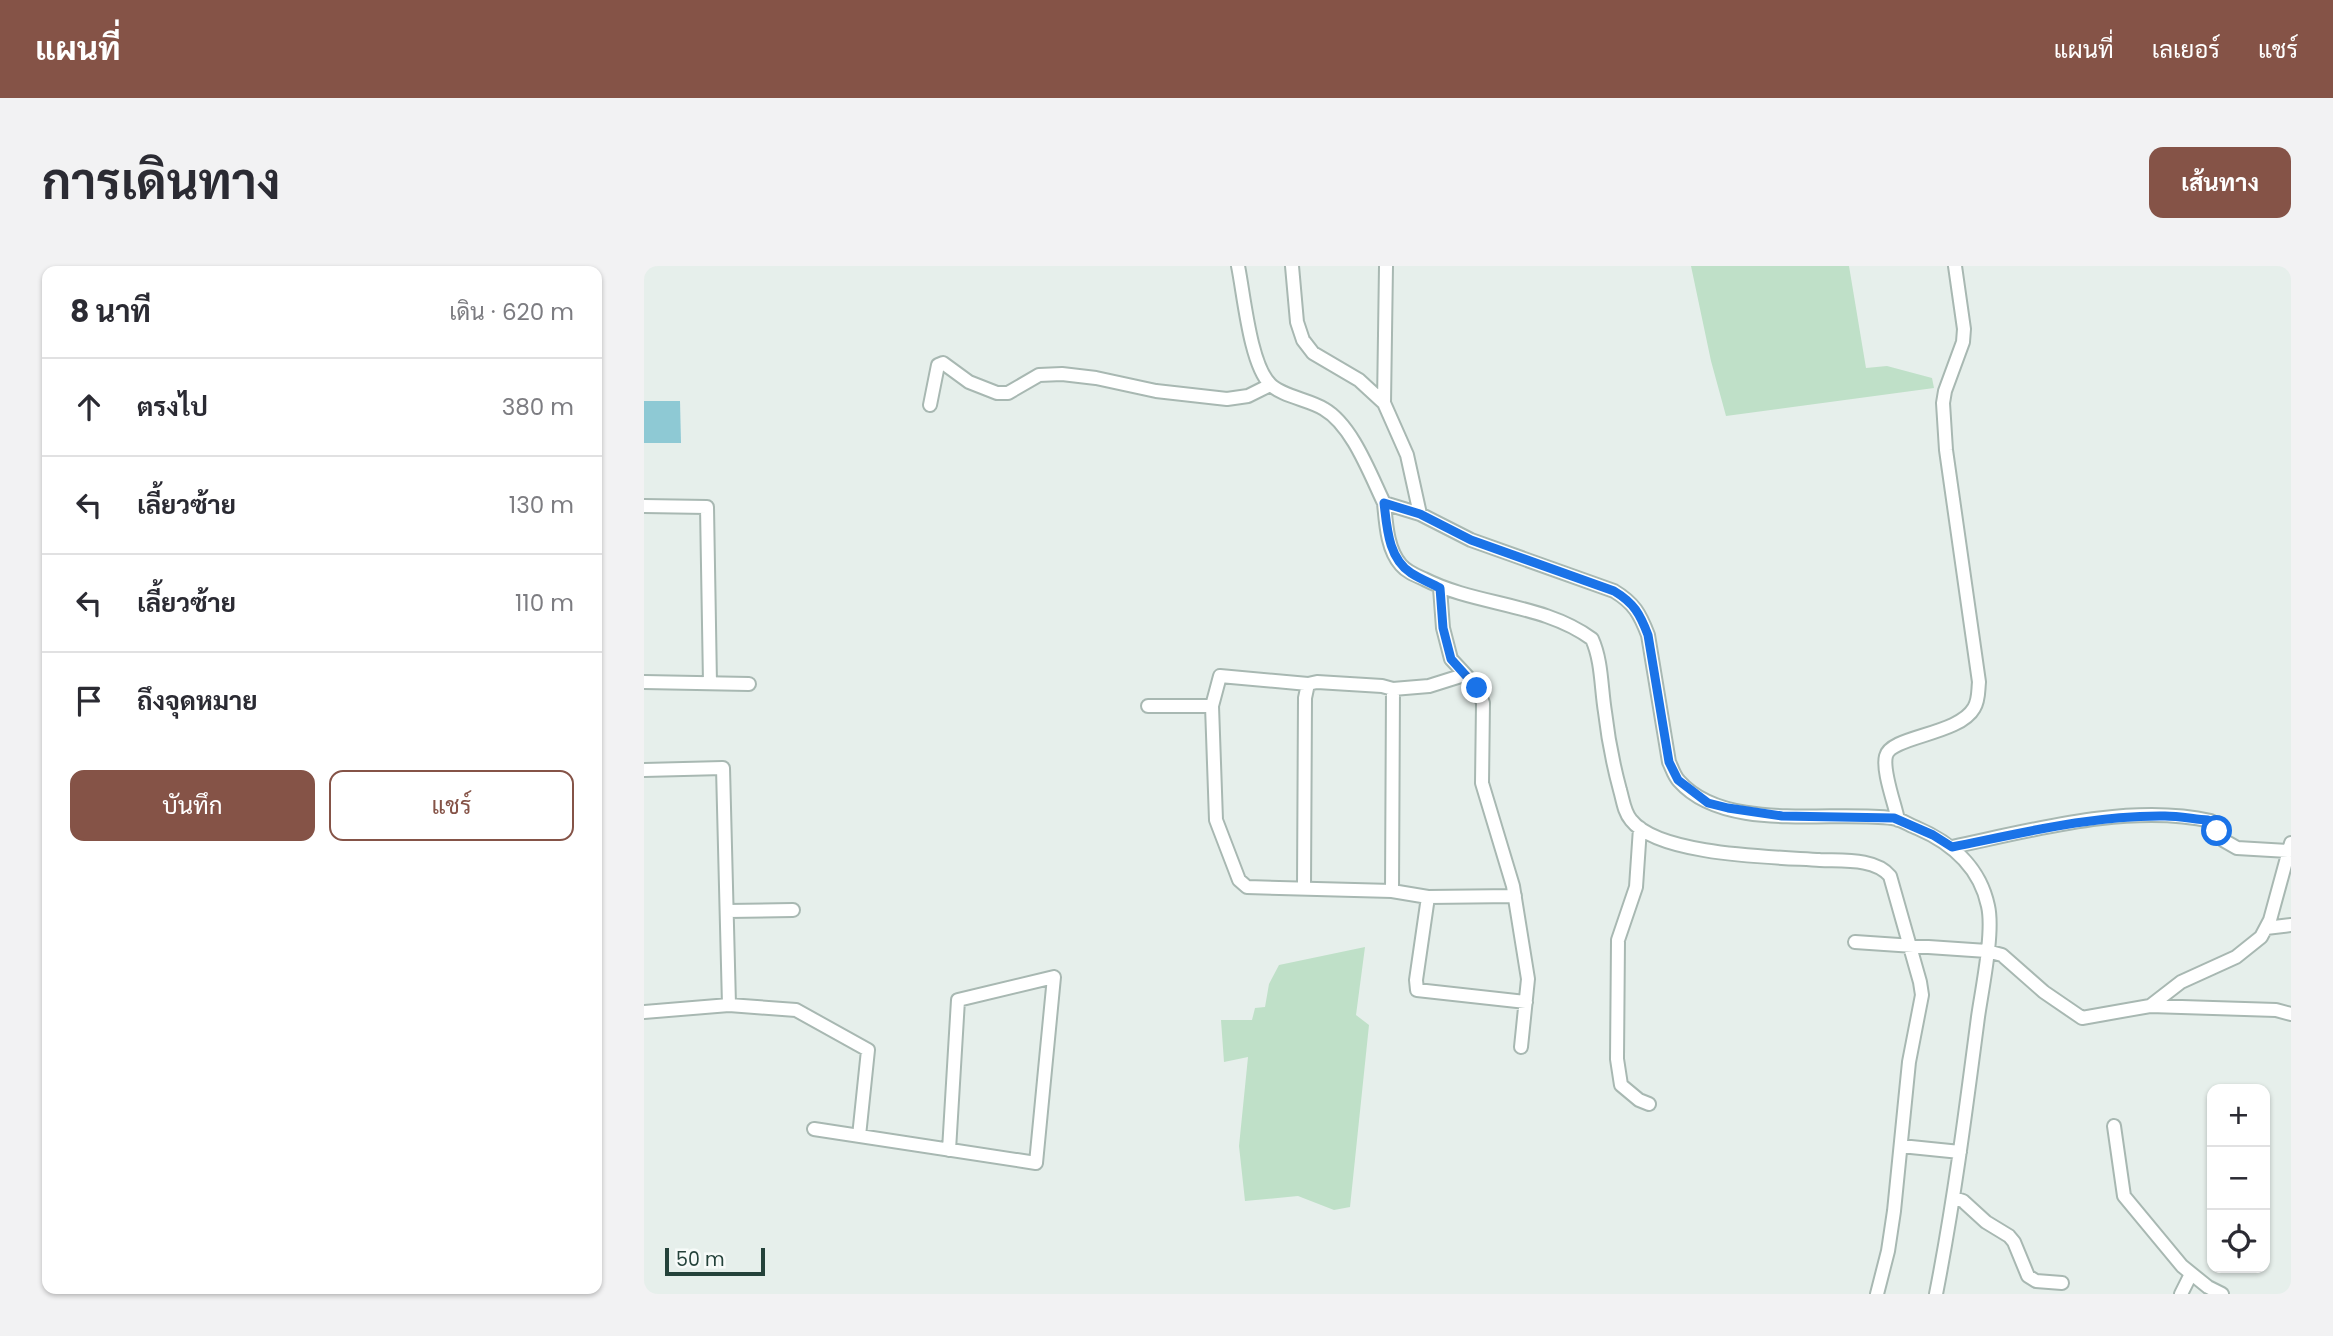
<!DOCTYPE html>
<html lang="th">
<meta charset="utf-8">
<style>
:root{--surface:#fff;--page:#f2f2f3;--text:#2b2b33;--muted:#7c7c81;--line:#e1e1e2;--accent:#855347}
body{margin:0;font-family:Poppins,Sarabun,sans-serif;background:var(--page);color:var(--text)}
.controls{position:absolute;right:21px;bottom:21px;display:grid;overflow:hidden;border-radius:14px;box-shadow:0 2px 5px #0004}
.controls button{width:63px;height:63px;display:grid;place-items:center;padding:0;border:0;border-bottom:2px solid var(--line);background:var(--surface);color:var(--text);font:35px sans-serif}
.scale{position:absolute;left:21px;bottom:18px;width:100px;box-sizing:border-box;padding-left:7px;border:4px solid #24423a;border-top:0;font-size:19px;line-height:24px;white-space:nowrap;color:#24423a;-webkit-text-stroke:5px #f7fbf9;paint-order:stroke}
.stop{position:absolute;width:21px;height:21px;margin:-16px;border:5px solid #1a73e8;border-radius:50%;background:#fff}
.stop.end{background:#1a73e8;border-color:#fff;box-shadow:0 2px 7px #0008}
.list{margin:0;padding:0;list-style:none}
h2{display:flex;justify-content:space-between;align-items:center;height:91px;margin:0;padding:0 28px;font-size:30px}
h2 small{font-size:23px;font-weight:400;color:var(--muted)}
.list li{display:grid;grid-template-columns:46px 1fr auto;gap:21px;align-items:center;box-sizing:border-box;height:98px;padding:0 28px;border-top:2px solid var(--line)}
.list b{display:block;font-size:26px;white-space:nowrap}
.list em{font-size:23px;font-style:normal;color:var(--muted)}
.actions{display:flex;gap:14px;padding:21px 28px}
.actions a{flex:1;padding:16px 0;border:2px solid var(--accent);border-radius:14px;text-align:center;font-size:24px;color:var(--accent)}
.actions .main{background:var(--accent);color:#fff}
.icon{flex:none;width:38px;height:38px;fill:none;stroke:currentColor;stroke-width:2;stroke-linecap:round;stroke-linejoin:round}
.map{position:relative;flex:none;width:1647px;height:1028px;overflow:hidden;border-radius:14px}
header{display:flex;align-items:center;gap:42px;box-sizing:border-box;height:98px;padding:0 35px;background:var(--accent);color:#fff}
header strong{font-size:33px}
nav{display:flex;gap:38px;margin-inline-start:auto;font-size:24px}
.intro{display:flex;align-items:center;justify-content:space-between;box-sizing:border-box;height:168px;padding:0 42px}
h1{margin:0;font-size:49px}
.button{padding:18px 32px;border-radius:14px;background:var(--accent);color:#fff;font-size:24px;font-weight:700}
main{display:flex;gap:42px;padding:0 42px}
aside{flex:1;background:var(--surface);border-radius:14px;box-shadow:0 2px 5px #0004}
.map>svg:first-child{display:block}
</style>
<header>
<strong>แผนที่</strong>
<nav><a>แผนที่</a><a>เลเยอร์</a><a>แชร์</a></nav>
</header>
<div class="intro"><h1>การเดินทาง</h1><a class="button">เส้นทาง</a></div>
<main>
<aside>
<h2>8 นาที<small>เดิน · 620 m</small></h2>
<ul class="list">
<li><svg class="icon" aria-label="ahead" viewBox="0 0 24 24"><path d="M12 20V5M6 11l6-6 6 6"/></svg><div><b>ตรงไป</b></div><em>380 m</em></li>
<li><svg class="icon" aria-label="left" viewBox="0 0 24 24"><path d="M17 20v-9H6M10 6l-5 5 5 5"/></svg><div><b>เลี้ยวซ้าย</b></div><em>130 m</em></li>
<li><svg class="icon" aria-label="left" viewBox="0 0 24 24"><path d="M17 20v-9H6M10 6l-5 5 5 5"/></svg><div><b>เลี้ยวซ้าย</b></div><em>110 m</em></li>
<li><svg class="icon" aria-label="arrive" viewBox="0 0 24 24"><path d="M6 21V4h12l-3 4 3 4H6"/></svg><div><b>ถึงจุดหมาย</b></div></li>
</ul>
<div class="actions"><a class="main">บันทึก</a><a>แชร์</a></div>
</aside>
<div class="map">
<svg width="1647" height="1028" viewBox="0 0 1647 1028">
<rect width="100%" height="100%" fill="#e6efeb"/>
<!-- green -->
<path fill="#bfe0c8" d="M1047,0h158l17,102 21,-2 45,12 2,10 -208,28 -15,-55z
M721,681l-9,68 13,10 -19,182 -16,3 -36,-14 -53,5 -6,-55 9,-89 -24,5 -3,-42h31l3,-12 10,-1 4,-23 10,-19z"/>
<!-- water -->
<path fill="#8ec9d4" d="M0,135h36l1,42h-37z"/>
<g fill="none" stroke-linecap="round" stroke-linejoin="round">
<defs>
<path id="minor" d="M594,0c6,29 12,98 32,118 11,12 40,16 54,25 28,16 46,65 60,94l36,11 51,26 143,51c20,12 26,23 34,44l21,127c3,6 5,14 10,19 46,52 151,29 213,37 9,1 17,7 25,10 35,15 63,40 71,78 6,26 -6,83 -10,111 -12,92 -24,185 -42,277
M648,0l5,56 6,18 10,13 46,27 25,23 23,52 13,59
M740,137l2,-137
M286,139l8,-40 5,-2 26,19 28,11h11l31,-18 23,-1 34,4 60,13 71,8 21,-3 22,-11
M740,237c2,20 3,46 17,62 6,7 14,10 23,14 53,27 119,24 168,60 10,22 9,49 13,73 3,26 8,52 15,78 3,10 4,22 11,30 28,36 145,37 189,40 23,1 55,-2 70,16l30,106 2,13 -13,67 -15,149 -6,40 -11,43
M0,240l63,1 3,176
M796,322l3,40 8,31 26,28 6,16 -1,80 31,103 15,93 -7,68
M820,409l-35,11 -36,3 -11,-3 -65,-4 -9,2 -88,-8 -8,30 4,114 23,60 8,7 145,4 36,6 87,-1
M0,416l105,2
M504,440h64
M0,504l79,-2 6,237
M1254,554c-3,-16 -16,-49 -12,-64 4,-20 73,-21 88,-48 5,-8 4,-17 5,-26l-33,-232 -3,-47 2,-12 18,-49 1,-13 -9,-63
M996,562l-4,59 -18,53 -1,119 4,26 18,15 10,4
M1308,581c81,-17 177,-44 259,-26l12,19 14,8 51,3
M660,622l1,-190 3,-14
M748,625l1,-202
M784,631l-12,83 1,10 109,12
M83,645l66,-1
M1622,662l25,-3
M1211,676l132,9 15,4 42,37 38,26 68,-12 31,-24 55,-25 25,-20 9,-17 21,-77
M1506,740l126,4 15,4
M0,746l85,-7 67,5 72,40 -9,86
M1470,860l10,70 58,70 26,21 14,7
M170,863l222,34 18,-186 -96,23 -9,150
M1257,880l59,6
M1310,932l9,3 23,21 23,14 5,6 14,34 8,5 26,2
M1537,1028l10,-20"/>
</defs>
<!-- minor casing -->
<use href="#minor" stroke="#a8b8b2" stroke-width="16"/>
<!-- minor -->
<use href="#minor" stroke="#fff" stroke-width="12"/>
</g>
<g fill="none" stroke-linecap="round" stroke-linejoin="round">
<!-- route -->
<path stroke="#1a73e8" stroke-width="9" d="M833,422l-26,-29 -8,-31 -3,-40c-9,-5 -20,-9 -29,-15 -23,-15 -24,-46 -27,-70l36,11 51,26 143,51c20,12 26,23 34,44l21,127 9,18 30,23 20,5 54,8 112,2 39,17 19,12c70,-14 141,-32 213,-31 14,0 29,3 43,4l4,2 5,9"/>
</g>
</svg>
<div class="controls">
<button>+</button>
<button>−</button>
<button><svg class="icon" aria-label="locate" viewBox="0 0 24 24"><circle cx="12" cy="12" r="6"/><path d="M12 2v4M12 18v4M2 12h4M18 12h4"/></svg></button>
</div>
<div class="scale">50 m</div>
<div class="stop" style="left:1573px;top:565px"></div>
<div class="stop end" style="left:833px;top:422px"></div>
</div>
</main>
